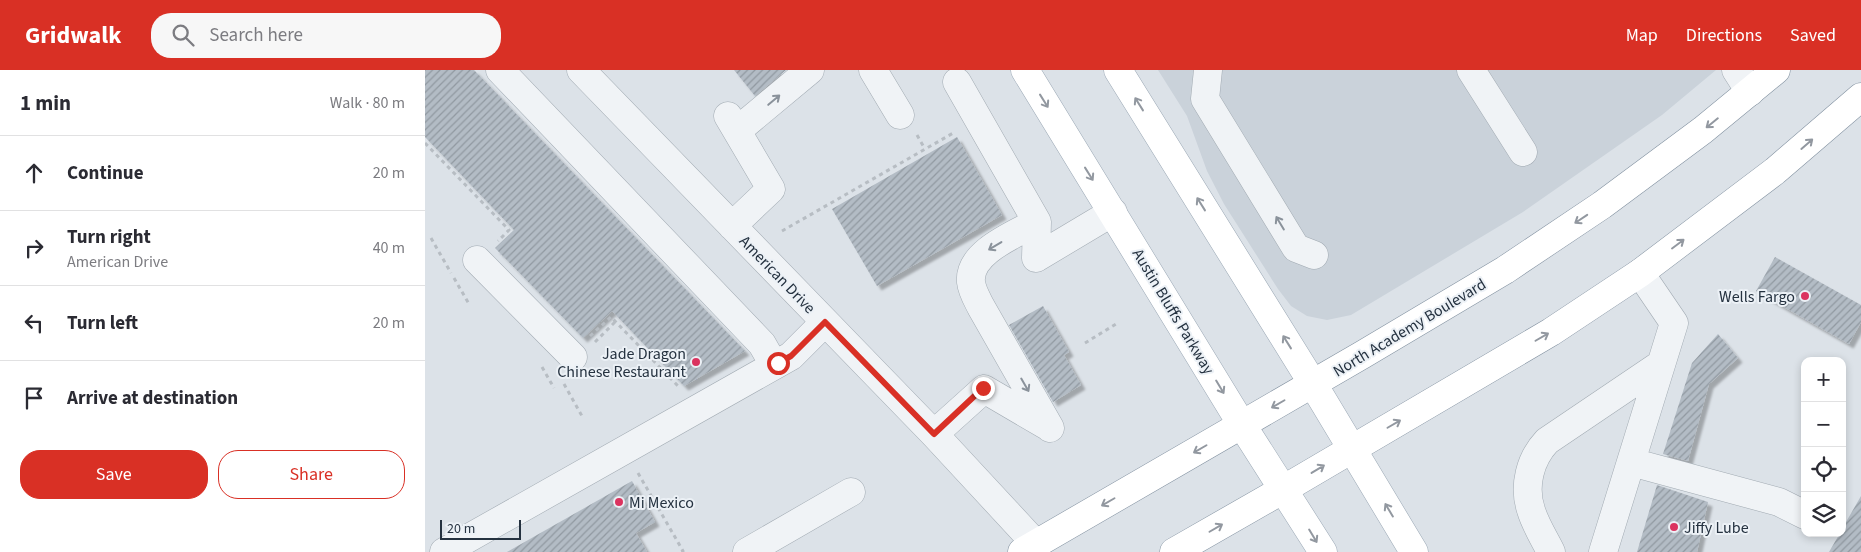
<!DOCTYPE html>
<meta charset="utf-8">
<style>
:root{--surface:#fff;--page:#f7f7f7;--text:#2b2b33;--muted:#7c7c81;--line:#e1e1e2;--accent:#d93025}
body{margin:0;font-family:"Source Sans 3",sans-serif;background:var(--page);color:var(--text)}
.controls{position:absolute;right:15px;bottom:15px;display:grid;overflow:hidden;border-radius:10px;box-shadow:0 2px 8px #0003}
.controls button{width:45px;height:45px;display:grid;place-items:center;padding:0;border:0;border-bottom:1px solid var(--line);background:var(--surface);color:var(--text);font:25px sans-serif}
.scale{position:absolute;left:15px;bottom:12px;width:81px;box-sizing:border-box;padding-left:5px;border:2px solid #253240;border-top:0;font-size:14px;line-height:18px;white-space:nowrap;color:#253240;-webkit-text-stroke:4px #ecf1f6;paint-order:stroke}
.stop{position:absolute;width:15px;height:15px;margin:-11px;border:4px solid #d93025;border-radius:50%;background:#fff}
.stop.end{background:#d93025;border-color:#fff;box-shadow:0 1px 5px #0008}
.list{margin:0;padding:0;list-style:none}
h2{display:flex;justify-content:space-between;align-items:center;height:65px;margin:0;padding:0 20px;font-size:21px}
h2 small{font-size:16px;font-weight:400;color:var(--muted)}
.list li{display:grid;grid-template-columns:32px 1fr auto;gap:15px;align-items:center;box-sizing:border-box;height:75px;padding:0 20px;border-top:1px solid var(--line)}
.list b{display:block;font-size:19px;white-space:nowrap}
.list p{margin:0;font-size:16px;white-space:nowrap;color:var(--muted)}
.list em{font-size:16px;font-style:normal;color:var(--muted)}
.actions{display:flex;gap:10px;padding:15px 20px}
.actions a{flex:1;padding:11px 0;border:1px solid var(--accent);border-radius:20px;text-align:center;font-size:18px;color:var(--accent)}
.actions .main{background:var(--accent);color:#fff}
.icon{flex:none;width:28px;height:28px;fill:none;stroke:currentColor;stroke-width:2;stroke-linecap:round;stroke-linejoin:round}
.map{position:relative;flex:none;width:1436px;height:482px;overflow:hidden}
header{display:flex;align-items:center;gap:30px;box-sizing:border-box;height:70px;padding:0 25px;background:var(--accent);color:#fff}
header strong{font-size:24px}
nav{display:flex;gap:28px;margin-inline-start:auto;font-size:18px}
.search{width:350px;height:45px;background:var(--page);display:flex;align-items:center;gap:12px;box-sizing:border-box;padding:0 18px;border-radius:20px;color:var(--muted);font-size:19px}
main{display:flex}
aside{flex:1;background:var(--surface)}
.map>svg:first-child{display:block}
</style>
<header>
<strong>Gridwalk</strong>
<div class="search"><svg class="icon" aria-label="search" viewBox="0 0 24 24"><circle cx="10" cy="10" r="6"/><path d="M15 15l6 6"/></svg>Search here</div>
<nav><a>Map</a><a>Directions</a><a>Saved</a></nav>
</header>
<main>
<aside>
<h2>1 min<small>Walk · 80 m</small></h2>
<ul class="list">
<li><svg class="icon" aria-label="ahead" viewBox="0 0 24 24"><path d="M12 20V5M6 11l6-6 6 6"/></svg><div><b>Continue</b></div><em>20 m</em></li>
<li><svg class="icon" aria-label="right" viewBox="0 0 24 24"><path d="M7 20v-9h11M14 6l5 5-5 5"/></svg><div><b>Turn right</b><p>American Drive</p></div><em>40 m</em></li>
<li><svg class="icon" aria-label="left" viewBox="0 0 24 24"><path d="M17 20v-9H6M10 6l-5 5 5 5"/></svg><div><b>Turn left</b></div><em>20 m</em></li>
<li><svg class="icon" aria-label="arrive" viewBox="0 0 24 24"><path d="M6 21V4h12l-3 4 3 4H6"/></svg><div><b>Arrive at destination</b></div></li>
</ul>
<div class="actions"><a class="main">Save</a><a>Share</a></div>
</aside>
<div class="map">
<svg width="1436" height="482" viewBox="0 0 1436 482">
<defs>
<pattern id="building-hatch" width="6" height="6" patternUnits="userSpaceOnUse" patternTransform="scale(1.25)"><rect width="6" height="6" fill="#b3bcc5"/><path d="M-1 1l2-2M0 6l6-6M5 7l2-2" fill="none" stroke="#9199a1"/></pattern>
<filter id="shadow"><feDropShadow dx="4.5" dy="4.5" stdDeviation="1" flood-color="#0004"/></filter>
</defs>
<rect width="100%" height="100%" fill="#dce2e8"/>
<!-- built -->
<path fill="#cad2da" d="M733,0h558l-54,45 -139,97 -172,103 -24,5 -20,-4 -16,-10 -13,-17 -54,-85 -17,-33 -20,-55z"/>
<!-- building -->
<path fill="url(#building-hatch)" filter="url(#shadow)" d="M0,0h49l271,281 -61,35 -72,-75 -29,27 -88,-90 19,-18 -89,-93z
M309,0h52l-31,26z
M532,67l45,78 -125,71 -45,-77z
M1350,187l86,48v17l-12,22 -93,-53z
M618,236l26,46 -5,3 17,30 -28,17 -44,-77z
M1293,264l20,24 -29,26 -21,77 -25,-7 29,-91z
M207,411l23,41 -19,11 11,19h-140z
M1232,415l51,17 -11,50h-60z
M1436,426v56h-32l11,-19h2v-4z"/>
<g fill="none" stroke-linecap="round" stroke-linejoin="round">
<defs>
<path id="minor" d="M75,0l262,274 12,21
M156,0l353,364 102,110
M448,0l27,45
M783,0l-3,29 91,149 18,7
M1046,0l52,82
M1311,0l14,22
M532,12l80,140 -1,36
M303,46l43,73 -39,37
M313,60l72,-60
M612,152c-21,12 -69,30 -66,60 1,9 6,17 10,25l69,121
M611,188l77,-46
M52,190l96,97
M509,364l50,-45 65,38
M1206,392l148,40 26,13
M19,482l347,-196 34,-34
M322,482l104,-60
M1126,482c-7,-14 -16,-28 -20,-42 -8,-24 -1,-51 16,-69l114,-77
M1178,482l71,-229 -34,-50"/>
<path id="major" d="M600,0l217,355 81,127
M693,0l195,314 101,168"/>
<path id="highway" d="M597,482l340,-197 143,-85 97,-65 101,-75 73,-60
M749,482l110,-63 267,-157 89,-59 135,-102 86,-74"/>
</defs>
<!-- minor casing -->
<use href="#minor" stroke="#a1aab2" stroke-width="29"/>
<!-- major casing -->
<use href="#major" stroke="#9ba8b5" stroke-width="29"/>
<!-- highway casing -->
<use href="#highway" stroke="#8291a0" stroke-width="29"/>
<!-- path -->
<path stroke="#b7bdc3" stroke-width="3" stroke-dasharray="4 4" stroke-linecap="butt" d="M492,65l8,14
M0,73l84,87 -11,11
M357,161l173,-99
M6,168l20,35
M29,208l15,26
M165,266l21,-19 68,70
M170,272l21,-21
M660,273l31,-19
M117,297l12,21
M139,314l18,32
M213,403l45,78 -2,1"/>
<!-- minor -->
<use href="#minor" stroke="#f0f3f6" stroke-width="28"/>
<!-- major -->
<use href="#major" stroke="#fff" stroke-width="28"/>
<!-- highway -->
<use href="#highway" stroke="#fff" stroke-width="28"/>
</g>
<!-- one-way arrows -->
<defs><path id="oneway-shaft" d="M-6 0H5M1.5-3L5.5 0L1.5 3" fill="none" stroke-width="1.6" stroke-linecap="round" stroke-linejoin="round" transform="scale(1.25)"/></defs>
<g stroke="#8a929b">
<use href="#oneway-shaft" transform="translate(349 30) rotate(-40)"/>
<use href="#oneway-shaft" transform="translate(855 153) rotate(-121)"/>
<use href="#oneway-shaft" transform="translate(570 176) rotate(149)"/>
<use href="#oneway-shaft" transform="translate(600 315) rotate(60)"/>
</g>
<g stroke="#9298a0">
<use href="#oneway-shaft" transform="translate(619 31) rotate(58)"/>
<use href="#oneway-shaft" transform="translate(714 34) rotate(-122)"/>
<use href="#oneway-shaft" transform="translate(1287 53) rotate(141)"/>
<use href="#oneway-shaft" transform="translate(1382 74) rotate(-41)"/>
<use href="#oneway-shaft" transform="translate(664 104) rotate(58)"/>
<use href="#oneway-shaft" transform="translate(776 134) rotate(-122)"/>
<use href="#oneway-shaft" transform="translate(1156 149) rotate(146)"/>
<use href="#oneway-shaft" transform="translate(1253 174) rotate(-37)"/>
<use href="#oneway-shaft" transform="translate(1117 267) rotate(-30)"/>
<use href="#oneway-shaft" transform="translate(862 272) rotate(-122)"/>
<use href="#oneway-shaft" transform="translate(795 317) rotate(59)"/>
<use href="#oneway-shaft" transform="translate(853 334) rotate(150)"/>
<use href="#oneway-shaft" transform="translate(969 354) rotate(-30)"/>
<use href="#oneway-shaft" transform="translate(775 379) rotate(150)"/>
<use href="#oneway-shaft" transform="translate(893 399) rotate(-31)"/>
<use href="#oneway-shaft" transform="translate(683 432) rotate(150)"/>
<use href="#oneway-shaft" transform="translate(964 440) rotate(-121)"/>
<use href="#oneway-shaft" transform="translate(791 458) rotate(-30)"/>
<use href="#oneway-shaft" transform="translate(888 466) rotate(59)"/>
</g>
<g fill="none" stroke-linecap="round" stroke-linejoin="round">
<!-- route -->
<path stroke="#d93025" stroke-width="6" d="M353,293l13,-7 34,-34 109,112 49,-46"/>
</g>
<!-- markers -->
<g fill="#db335f" stroke="#ecf1f6" stroke-width="2">
<circle cx="1380" cy="226" r="5"/>
<circle cx="271" cy="292" r="5"/>
<circle cx="194" cy="432" r="5"/>
<circle cx="1249" cy="457" r="5"/>
</g>
<g text-anchor="middle" stroke-width="4" stroke-linejoin="round" paint-order="stroke">
<!-- street labels -->
<g font-size="16" fill="#253240" stroke="#ecf1f6">
<text transform="translate(353 204) rotate(46)" y="6">American Drive</text>
<text transform="translate(749 241) rotate(59)" y="6">Austin Bluffs Parkway</text>
<text transform="translate(984 257) rotate(-31)" y="6">North Academy Boulevard</text>
</g>
<!-- poi labels -->
<g font-size="16" fill="#253240" stroke="#ecf1f6" text-anchor="end">
<text x="1370" y="232">Wells Fargo</text>
<text x="261" y="289">Jade Dragon<tspan x="261" dy="18">Chinese Restaurant</tspan></text>
<text x="204" y="438" text-anchor="start">Mi Mexico</text>
<text x="1259" y="463" text-anchor="start">Jiffy Lube</text>
</g>
</g>
</svg>
<div class="controls">
<button>+</button>
<button>−</button>
<button><svg class="icon" aria-label="locate" viewBox="0 0 24 24"><circle cx="12" cy="12" r="6"/><path d="M12 2v4M12 18v4M2 12h4M18 12h4"/></svg></button>
<button><svg class="icon" aria-label="layers" viewBox="0 0 24 24"><path d="M12 4l9 5-9 5-9-5zM3 14l9 5 9-5"/></svg></button>
</div>
<div class="scale">20 m</div>
<div class="stop" style="left:353px;top:293px"></div>
<div class="stop end" style="left:558px;top:318px"></div>
</div>
</main>
